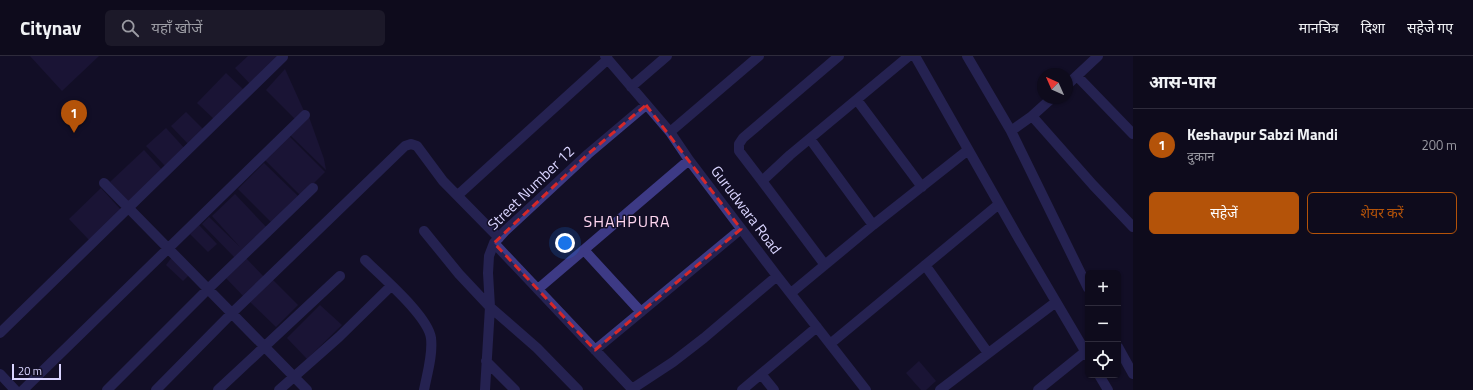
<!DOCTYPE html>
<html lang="hi">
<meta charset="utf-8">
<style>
:root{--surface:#0e0b1c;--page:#1c1929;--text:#f1f3f6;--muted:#9b9ba3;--line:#2e2b3b;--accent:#b45309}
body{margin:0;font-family:"Titillium Web","Noto Sans Devanagari",sans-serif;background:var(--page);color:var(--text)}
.controls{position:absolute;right:12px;bottom:12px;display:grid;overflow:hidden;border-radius:6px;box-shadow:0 1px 3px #0004}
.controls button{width:36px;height:36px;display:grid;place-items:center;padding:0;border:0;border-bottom:1px solid var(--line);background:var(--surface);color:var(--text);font:20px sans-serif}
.compass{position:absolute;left:1037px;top:12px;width:36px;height:36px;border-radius:50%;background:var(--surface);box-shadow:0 1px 3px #0004;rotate:315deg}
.scale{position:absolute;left:12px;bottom:10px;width:49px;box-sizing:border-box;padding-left:4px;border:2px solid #d9d4ff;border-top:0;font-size:11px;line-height:14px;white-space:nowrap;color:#d9d4ff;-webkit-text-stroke:3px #130f26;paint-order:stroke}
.you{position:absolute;left:565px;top:187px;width:14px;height:14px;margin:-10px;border:3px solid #fff;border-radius:50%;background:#1a73e8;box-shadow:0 0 0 6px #1a73e833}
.badge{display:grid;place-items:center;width:26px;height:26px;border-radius:50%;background:var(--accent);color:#fff;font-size:13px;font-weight:700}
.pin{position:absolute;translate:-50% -33px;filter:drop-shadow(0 1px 2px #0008)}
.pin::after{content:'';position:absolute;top:21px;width:14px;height:12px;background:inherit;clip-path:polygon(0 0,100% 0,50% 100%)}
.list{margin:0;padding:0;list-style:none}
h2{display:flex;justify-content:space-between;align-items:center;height:52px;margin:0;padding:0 16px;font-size:17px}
h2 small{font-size:13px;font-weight:400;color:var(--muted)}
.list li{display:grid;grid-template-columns:26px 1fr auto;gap:12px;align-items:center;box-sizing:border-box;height:72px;padding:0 16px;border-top:1px solid var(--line)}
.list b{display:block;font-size:15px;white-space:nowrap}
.list p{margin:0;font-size:13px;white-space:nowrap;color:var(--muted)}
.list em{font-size:13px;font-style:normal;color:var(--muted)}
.actions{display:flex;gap:8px;padding:12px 16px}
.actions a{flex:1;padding:9px 0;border:1px solid var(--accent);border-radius:6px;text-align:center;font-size:14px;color:var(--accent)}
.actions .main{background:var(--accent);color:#fff}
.icon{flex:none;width:22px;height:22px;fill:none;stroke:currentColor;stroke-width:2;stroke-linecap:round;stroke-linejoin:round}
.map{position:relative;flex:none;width:1133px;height:334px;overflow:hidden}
header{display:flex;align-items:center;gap:24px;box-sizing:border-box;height:56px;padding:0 20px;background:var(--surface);border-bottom:1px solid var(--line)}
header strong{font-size:19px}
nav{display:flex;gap:22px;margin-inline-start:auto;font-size:14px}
.search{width:280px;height:36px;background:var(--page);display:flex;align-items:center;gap:10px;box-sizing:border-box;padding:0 14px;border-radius:6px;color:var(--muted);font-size:15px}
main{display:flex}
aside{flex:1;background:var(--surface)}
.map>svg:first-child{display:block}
</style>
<header>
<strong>Citynav</strong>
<div class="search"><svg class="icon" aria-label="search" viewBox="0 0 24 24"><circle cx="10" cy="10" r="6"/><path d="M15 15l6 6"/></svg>यहाँ खोजें</div>
<nav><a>मानचित्र</a><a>दिशा</a><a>सहेजे गए</a></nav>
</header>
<main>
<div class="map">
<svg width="1133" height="334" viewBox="0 0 1133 334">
<rect width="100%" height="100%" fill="#130f26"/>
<!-- building -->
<path fill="#241b47" d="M30,0h69l-37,35z
M248,0h31l-27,30 -17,-18z
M285,13l19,42 -9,8 -29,-29z
M226,17l18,17 -29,30 -18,-17z
M186,56l18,18 -15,15 -18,-19z
M309,61l15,42 2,11 -36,-35z
M166,72l20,22 -20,17 -20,-21z
M289,80l36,36 -24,24 -36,-36z
M144,94l20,22 -33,32 -21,-22z
M264,107l34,33 -26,27 -34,-34z
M101,132l21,23 -32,30 -21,-22z
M235,138l33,35 -32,30 -34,-35 7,-7 31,30 -28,-31z
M199,169l18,19 -9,8 -18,-18z
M244,200l22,23 -20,20 -22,-23z
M172,201l18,17 -7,7 -17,-16z
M271,222l27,27 -22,22 -27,-26z
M320,249l22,20 -35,34 -20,-21z
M919,305l17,20 -10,9h-5l-15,-17z"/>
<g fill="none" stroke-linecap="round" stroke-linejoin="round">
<!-- minor -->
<path stroke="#3d3a85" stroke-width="10" d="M605,0l65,76 19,28 88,116 89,114
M915,0l104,183 69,117
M967,0l44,75 77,157
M1077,20l56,58
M1067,29l31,-29
M631,31l36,-31
M1052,42l-20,18 61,69 40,42
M857,44l65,87
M1011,75l21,-15
M670,76l89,-76
M810,83l63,86
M762,125l-23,-30v-7l4,-6 96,-82
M104,127l203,207
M458,139l150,-136
M424,175l35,43 31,33 47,41 41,42
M494,187l139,147
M584,194l57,62
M365,204c17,17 63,56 66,78 2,17 -4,36 -7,52
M825,209l-63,-84 28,-26 119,-99
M925,209l63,88
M538,233l151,-129
M791,237l82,-68 95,-75
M0,277l283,-276
M830,288l169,-140
M1118,291l15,27
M595,294l146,-121
M486,305l29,29
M0,318l15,16
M761,318l13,16
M1099,319l9,15
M632,333l41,-27 31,-24 73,-62
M23,334l282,-275
M107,334l101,-101 105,-101
M156,334l76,-77 173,-167 6,-2 6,2 26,35 56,57
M218,334l122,-114
M279,334l60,-53 52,-51
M485,334l5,-83 -2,-34 1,-17 5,-13 11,-12 83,-77 58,-49
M742,334l75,-63
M940,334l116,-88
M1038,334l47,-38"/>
</g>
<!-- marked area -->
<path d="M0 0H1133V334H0ZM646,49l95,124 -146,121 -101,-107 94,-89z" fill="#130f26" fill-opacity=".55" fill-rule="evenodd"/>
<path fill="none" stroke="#d62828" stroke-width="3" stroke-dasharray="8 5" stroke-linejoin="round" d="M646,49l95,124 -146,121 -101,-107 94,-89z"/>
<g text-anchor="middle" stroke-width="3" stroke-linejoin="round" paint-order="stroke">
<!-- street labels -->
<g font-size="15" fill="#d9d4ff" stroke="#130f26">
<text transform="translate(531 132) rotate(-44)" y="5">Street Number 12</text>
<text transform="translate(746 154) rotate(53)" y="5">Gurudwara Road</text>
</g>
<!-- neighbourhood labels -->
<g font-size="16" letter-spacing="1" fill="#ffd6f0" stroke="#130f26">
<text x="627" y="171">SHAHPURA</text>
</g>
</g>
</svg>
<div class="controls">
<button>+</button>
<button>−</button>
<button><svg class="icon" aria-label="locate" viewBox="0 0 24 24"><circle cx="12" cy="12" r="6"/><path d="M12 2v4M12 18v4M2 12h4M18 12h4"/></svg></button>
</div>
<svg class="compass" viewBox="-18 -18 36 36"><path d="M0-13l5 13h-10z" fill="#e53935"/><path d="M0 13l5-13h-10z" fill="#9b9ba3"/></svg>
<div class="scale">20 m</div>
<div class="you"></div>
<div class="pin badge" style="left:74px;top:77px">1</div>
</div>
<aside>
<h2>आस-पास<small></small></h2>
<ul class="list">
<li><span class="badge">1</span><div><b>Keshavpur Sabzi Mandi</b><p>दुकान</p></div><em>200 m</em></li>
</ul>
<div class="actions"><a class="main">सहेजें</a><a>शेयर करें</a></div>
</aside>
</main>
